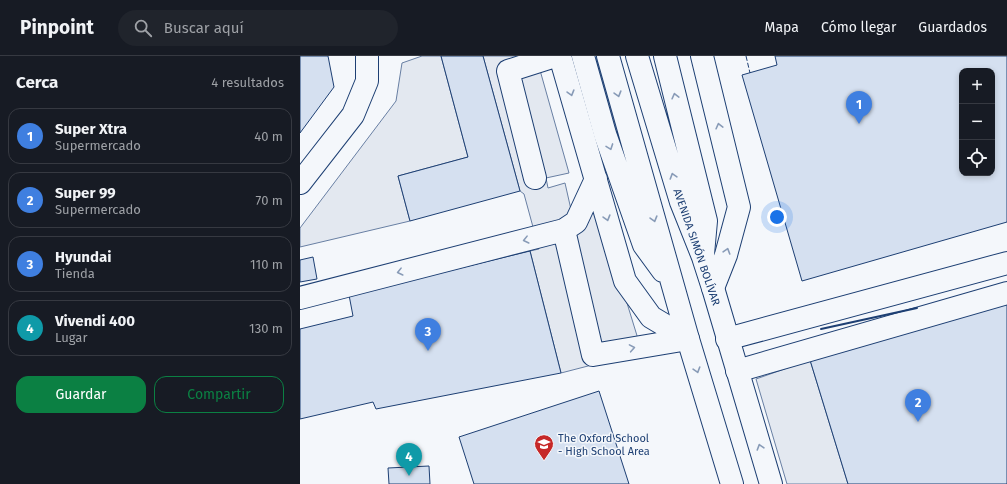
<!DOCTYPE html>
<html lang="es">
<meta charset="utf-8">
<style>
:root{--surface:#171b24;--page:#20242c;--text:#f1f3f6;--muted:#9ea1a6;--line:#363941;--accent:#0b8043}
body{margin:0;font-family:"Fira Sans",sans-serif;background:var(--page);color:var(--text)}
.controls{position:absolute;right:12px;top:12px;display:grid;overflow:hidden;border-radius:8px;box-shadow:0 2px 6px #0003}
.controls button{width:36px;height:36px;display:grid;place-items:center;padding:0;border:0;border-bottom:1px solid var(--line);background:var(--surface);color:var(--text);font:20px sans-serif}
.you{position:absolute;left:477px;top:161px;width:14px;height:14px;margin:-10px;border:3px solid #fff;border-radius:50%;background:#1a73e8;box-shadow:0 0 0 6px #1a73e833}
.badge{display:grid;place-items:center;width:26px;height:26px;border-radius:50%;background:var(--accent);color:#fff;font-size:13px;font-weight:700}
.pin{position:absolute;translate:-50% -33px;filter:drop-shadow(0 1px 2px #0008)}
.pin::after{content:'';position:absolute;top:21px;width:14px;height:12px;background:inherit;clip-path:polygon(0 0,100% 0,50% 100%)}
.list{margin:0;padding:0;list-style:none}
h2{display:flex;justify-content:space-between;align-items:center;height:52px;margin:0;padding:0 16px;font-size:17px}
h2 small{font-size:13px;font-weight:400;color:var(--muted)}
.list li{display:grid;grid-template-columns:26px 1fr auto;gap:12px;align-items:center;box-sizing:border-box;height:56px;margin:0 8px 8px;padding:0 8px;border:1px solid var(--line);border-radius:12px}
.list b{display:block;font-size:15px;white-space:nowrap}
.list p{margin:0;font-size:13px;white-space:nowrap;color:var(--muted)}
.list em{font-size:13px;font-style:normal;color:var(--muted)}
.actions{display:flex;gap:8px;padding:12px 16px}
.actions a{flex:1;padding:9px 0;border:1px solid var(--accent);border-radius:12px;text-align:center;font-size:14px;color:var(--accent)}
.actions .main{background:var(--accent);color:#fff}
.icon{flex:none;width:22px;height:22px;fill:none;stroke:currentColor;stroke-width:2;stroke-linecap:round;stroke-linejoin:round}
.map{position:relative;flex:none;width:707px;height:428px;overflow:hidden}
header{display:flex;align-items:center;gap:24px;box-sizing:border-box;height:56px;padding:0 20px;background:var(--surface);border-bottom:1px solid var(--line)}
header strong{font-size:19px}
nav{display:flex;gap:22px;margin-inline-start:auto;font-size:14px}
.search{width:280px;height:36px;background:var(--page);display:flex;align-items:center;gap:10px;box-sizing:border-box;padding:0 14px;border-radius:22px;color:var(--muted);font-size:15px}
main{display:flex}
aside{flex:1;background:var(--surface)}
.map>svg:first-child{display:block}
</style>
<header>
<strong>Pinpoint</strong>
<div class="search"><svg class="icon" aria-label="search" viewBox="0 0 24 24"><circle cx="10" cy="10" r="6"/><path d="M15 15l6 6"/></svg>Buscar aquí</div>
<nav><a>Mapa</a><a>Cómo llegar</a><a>Guardados</a></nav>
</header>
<main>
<aside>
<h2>Cerca<small>4 resultados</small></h2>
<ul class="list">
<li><span class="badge" style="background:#3f7fe0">1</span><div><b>Super Xtra</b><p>Supermercado</p></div><em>40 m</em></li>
<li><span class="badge" style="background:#3f7fe0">2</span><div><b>Super 99</b><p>Supermercado</p></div><em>70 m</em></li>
<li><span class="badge" style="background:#3f7fe0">3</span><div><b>Hyundai</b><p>Tienda</p></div><em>110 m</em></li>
<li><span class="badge" style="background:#0f9aa8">4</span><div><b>Vivendi 400</b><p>Lugar</p></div><em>130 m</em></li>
</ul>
<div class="actions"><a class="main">Guardar</a><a>Compartir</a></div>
</aside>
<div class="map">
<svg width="707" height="428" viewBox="0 0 707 428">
<rect width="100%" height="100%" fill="#f4f7fb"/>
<!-- parking -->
<path fill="#e3e8f0" stroke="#687fa3" d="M122,0h19l27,101 -70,19 12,45 -110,26v-19l96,-127 6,-38z
M183,0h53l33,117 -23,5 2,10 17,-5 7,31 17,-35 53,173 -81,21 -31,-122 9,-2 -15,-55 -4,-3z
M510,304l38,124h-61l-31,-105z"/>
<!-- building -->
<path fill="#d5e0f0" stroke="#1d3f73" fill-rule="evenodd" d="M0,0h28l6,31 -34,46z
M141,0h42l37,135 -110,30 -12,-45 70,-19z
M475,0h232v166l-205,59 -60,-206 35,-10zM662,15h30v102h-30z
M230,195l31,122 -185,36 -3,-7 -73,17v-90l53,-13 -4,-21z
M13,201l4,22 -17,3v-22z
M707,242v186h-159l-38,-124z
M299,335l30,93h-155l-15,-47z
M129,410l1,18h-41l-1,-16z"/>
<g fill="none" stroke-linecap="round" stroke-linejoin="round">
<defs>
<path id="minor" d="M260,0l65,225 26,36 37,22
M402,0l37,151 -13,48 -13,33
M235,122l-27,-107 47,-15
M0,127l53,-68 14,-34v-25
M264,174l29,125 95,-16
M0,242l264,-68 12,-8 20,-43
M427,283l280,-76
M437,315l270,-78"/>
<path id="major" d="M283,0l22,78 39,111 19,26
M308,0l80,283 44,145
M337,0l44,146 22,55 10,31 58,196
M365,0l41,165 -3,33"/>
</defs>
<!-- minor casing -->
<use href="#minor" stroke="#1d3f73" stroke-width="24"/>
<!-- major casing -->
<use href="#major" stroke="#1d3f73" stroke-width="24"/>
<!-- minor -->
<use href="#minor" stroke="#f4f7fb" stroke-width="22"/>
<!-- major -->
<use href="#major" stroke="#f4f7fb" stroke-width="22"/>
<!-- fence -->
<path stroke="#1d3f73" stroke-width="1" stroke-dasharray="5 2" stroke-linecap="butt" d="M446,0l4,17"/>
<!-- wall -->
<path stroke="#1d3f73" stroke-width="2" d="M521,273l96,-21"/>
</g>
<!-- one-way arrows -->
<defs><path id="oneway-chevron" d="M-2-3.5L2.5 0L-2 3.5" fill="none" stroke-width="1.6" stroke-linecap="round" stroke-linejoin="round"/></defs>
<g stroke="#889bb7">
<use href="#oneway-chevron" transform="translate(271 37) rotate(74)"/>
<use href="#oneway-chevron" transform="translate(318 38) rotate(74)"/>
<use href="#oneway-chevron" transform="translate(375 40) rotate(-104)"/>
<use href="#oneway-chevron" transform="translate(419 70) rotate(-104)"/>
<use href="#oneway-chevron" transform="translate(310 91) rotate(70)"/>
<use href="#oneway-chevron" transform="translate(373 120) rotate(-107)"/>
<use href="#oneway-chevron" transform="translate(307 162) rotate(74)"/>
<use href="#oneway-chevron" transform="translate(354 163) rotate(74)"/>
<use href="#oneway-chevron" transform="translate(226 184) rotate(166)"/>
<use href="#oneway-chevron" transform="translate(427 195) rotate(-73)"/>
<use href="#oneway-chevron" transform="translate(100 216) rotate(166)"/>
<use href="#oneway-chevron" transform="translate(332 292) rotate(-10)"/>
<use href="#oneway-chevron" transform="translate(397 314) rotate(73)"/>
<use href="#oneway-chevron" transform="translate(460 391) rotate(-107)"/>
</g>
<!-- icons -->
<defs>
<symbol id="school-pin" viewBox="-11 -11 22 30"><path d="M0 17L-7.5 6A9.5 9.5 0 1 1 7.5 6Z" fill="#c62828" stroke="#f4f7fb"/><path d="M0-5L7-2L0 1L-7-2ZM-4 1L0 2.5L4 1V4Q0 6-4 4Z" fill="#fff"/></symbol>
</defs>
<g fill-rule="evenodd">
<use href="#school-pin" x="233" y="377" width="22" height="30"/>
</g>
<g text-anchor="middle" stroke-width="3" stroke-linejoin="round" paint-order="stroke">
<!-- street labels -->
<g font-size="11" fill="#1d3f73" stroke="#f4f7fb">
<text transform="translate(397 191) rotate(71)" y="4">AVENIDA SIMÓN BOLÍVAR</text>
</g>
<!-- poi labels -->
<g font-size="11" fill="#1d3f73" stroke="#f4f7fb" text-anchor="start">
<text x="258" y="386">The Oxford School<tspan x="258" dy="13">- High School Area</tspan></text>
</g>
</g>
</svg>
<div class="controls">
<button>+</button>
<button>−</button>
<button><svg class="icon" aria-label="locate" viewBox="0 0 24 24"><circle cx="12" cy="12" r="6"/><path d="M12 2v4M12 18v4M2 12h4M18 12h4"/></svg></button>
</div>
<div class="you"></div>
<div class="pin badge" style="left:559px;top:68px;background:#3f7fe0">1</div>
<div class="pin badge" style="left:618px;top:366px;background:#3f7fe0">2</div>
<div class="pin badge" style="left:128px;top:295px;background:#3f7fe0">3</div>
<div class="pin badge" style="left:109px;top:420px;background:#0f9aa8">4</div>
</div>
</main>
